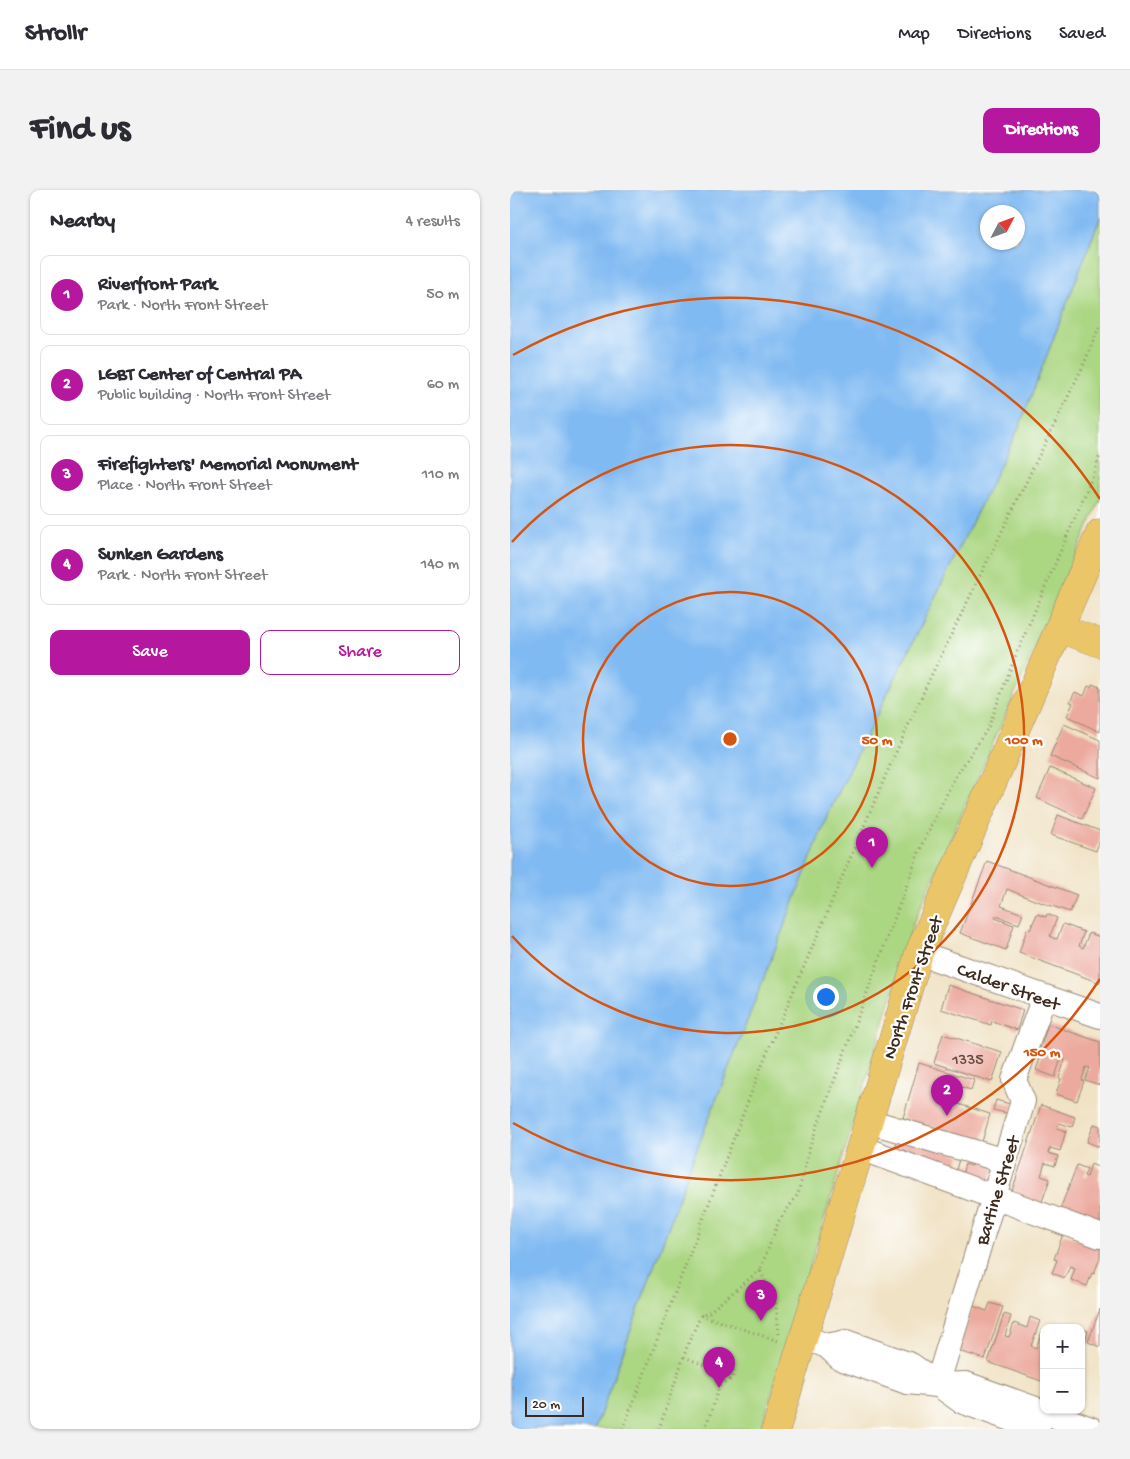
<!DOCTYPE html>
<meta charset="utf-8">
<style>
:root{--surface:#fff;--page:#f2f2f3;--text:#2b2b33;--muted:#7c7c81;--line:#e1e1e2;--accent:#b5179e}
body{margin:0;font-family:"Gochi Hand",sans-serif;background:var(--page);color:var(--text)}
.controls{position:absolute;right:15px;bottom:15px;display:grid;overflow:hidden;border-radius:10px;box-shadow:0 1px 4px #0004}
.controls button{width:45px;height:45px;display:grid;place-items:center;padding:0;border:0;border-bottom:1px solid var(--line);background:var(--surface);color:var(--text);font:25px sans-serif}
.compass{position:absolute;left:470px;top:15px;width:45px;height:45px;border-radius:50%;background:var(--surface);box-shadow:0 1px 4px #0004;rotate:49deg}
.scale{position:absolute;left:15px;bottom:12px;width:59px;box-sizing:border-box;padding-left:5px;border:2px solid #3b2a1e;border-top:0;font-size:14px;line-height:18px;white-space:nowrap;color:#3b2a1e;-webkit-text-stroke:4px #fff;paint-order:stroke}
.you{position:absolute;left:315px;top:806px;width:18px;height:18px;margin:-12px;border:4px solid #fff;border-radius:50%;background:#1a73e8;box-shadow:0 0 0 8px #1a73e833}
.badge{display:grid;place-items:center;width:32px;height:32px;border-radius:50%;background:var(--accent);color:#fff;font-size:16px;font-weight:700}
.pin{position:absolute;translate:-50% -41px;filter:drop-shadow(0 1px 2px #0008)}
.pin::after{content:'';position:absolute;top:26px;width:18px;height:15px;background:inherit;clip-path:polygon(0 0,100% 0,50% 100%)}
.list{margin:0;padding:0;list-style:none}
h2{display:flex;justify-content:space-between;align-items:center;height:65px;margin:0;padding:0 20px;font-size:21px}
h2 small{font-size:16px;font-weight:400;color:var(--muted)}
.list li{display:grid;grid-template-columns:32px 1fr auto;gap:15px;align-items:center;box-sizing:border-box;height:80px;margin:0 10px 10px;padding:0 10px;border:1px solid var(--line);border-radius:10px}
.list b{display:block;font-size:19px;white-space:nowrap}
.list p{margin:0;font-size:16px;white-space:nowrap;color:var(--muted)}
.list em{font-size:16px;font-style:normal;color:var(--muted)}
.actions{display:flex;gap:10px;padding:15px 20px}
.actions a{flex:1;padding:11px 0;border:1px solid var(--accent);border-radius:10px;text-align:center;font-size:18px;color:var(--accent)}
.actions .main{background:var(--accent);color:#fff}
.map{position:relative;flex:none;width:590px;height:1239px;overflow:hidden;border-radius:10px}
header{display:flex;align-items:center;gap:30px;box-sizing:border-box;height:70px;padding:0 25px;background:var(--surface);border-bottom:1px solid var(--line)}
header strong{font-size:24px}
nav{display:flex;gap:28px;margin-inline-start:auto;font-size:18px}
.intro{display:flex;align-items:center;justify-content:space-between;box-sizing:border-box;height:120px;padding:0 30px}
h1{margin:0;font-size:35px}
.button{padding:12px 22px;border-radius:10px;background:var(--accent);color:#fff;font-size:18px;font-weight:700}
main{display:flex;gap:30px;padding:0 30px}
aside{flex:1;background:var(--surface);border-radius:10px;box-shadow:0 1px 4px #0004}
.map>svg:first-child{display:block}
</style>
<header>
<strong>Strollr</strong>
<nav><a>Map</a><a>Directions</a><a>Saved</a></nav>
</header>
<div class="intro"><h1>Find us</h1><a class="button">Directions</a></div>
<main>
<aside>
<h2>Nearby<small>4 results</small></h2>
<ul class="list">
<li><span class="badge">1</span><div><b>Riverfront Park</b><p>Park · North Front Street</p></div><em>50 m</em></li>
<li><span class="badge">2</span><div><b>LGBT Center of Central PA</b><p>Public building · North Front Street</p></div><em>60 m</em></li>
<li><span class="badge">3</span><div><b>Firefighters' Memorial Monument</b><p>Place · North Front Street</p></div><em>110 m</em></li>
<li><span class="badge">4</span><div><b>Sunken Gardens</b><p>Park · North Front Street</p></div><em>140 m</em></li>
</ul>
<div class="actions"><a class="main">Save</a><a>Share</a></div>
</aside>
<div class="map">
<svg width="590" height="1239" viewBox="0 0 590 1239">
<rect width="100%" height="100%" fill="#fff"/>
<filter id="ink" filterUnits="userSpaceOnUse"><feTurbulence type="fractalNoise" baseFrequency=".02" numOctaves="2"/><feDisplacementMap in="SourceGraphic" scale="10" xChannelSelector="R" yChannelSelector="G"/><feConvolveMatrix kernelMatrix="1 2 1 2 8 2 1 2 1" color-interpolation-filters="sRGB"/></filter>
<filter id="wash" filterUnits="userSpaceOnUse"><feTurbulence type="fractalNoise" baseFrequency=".0096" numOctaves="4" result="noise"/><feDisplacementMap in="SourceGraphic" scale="20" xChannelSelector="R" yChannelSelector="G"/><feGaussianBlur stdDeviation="1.12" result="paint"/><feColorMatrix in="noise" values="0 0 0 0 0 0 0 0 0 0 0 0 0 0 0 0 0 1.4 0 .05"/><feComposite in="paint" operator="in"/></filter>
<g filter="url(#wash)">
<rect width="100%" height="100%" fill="#f0e2c5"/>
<!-- green -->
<path fill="#abd682" stroke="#738050" d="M590,28v282l-186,422 -153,507h-166l98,-270 135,-345 191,-387z"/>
<!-- water -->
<path fill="#80baf2" stroke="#5e7288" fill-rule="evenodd" d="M0,0h590v28l-81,209 -191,387 -135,345 -98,270h-85zM478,22h30v30h-30z"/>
<g id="blocks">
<!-- building -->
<path fill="#ecaa9f" d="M582,494l8,3v45l-33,-16 6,-13 -3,-1 5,-10 9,4 4,-10 3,1z
M554,534l36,16v38l-50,-22z
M540,578l46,20 -14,31 -45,-21z
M548,625l42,16v9l-4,11 -45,-16z
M477,671l90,34 -7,17 -36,-12 -27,-11 -6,17 22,8 -4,10 -23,-8 -1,2 19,7 -8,25 -46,-17z
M527,724l9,3 1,-3 10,4 -7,18 3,2 4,1 6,-15 21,8 -5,14 4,2 6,-15 11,4v46l-81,-30 8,-24 3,1z
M438,795l75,25 -6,20 -25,-9 -1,4 -50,-16z
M538,834l52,18v43l-15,-5 5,-12 -4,-1 -4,13 2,1 -7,20 -21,-7 5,-15 -2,-1 6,-18 -4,-2 -6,19 -19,-7 7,-20 -3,-1z
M433,844l59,18 -10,30 -58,-19z
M409,873l55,17 -3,10 -27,-8 -2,5 19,6 -3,11 32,10 -8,28 -79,-24z
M486,910l17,5 -3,9 -17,-4z
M531,915l34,12 -3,10 -13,-4 -2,5 9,3 -6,20 -10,-3 -2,5 10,3 -3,10 -10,-3 -4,13 9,3 -10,28 -30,-10z
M584,934l6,2v21l-13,-5z
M388,946l62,19 -5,19 -62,-22z
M464,969l21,7 -7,21 -26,-12 3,-11 7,2z
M581,974l9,4 -2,12h2v45l-41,-13 18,-47 10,4 -3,7 3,1z
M553,1044l37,13v11l-6,16 -2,-1 -5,13 -16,-6 4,-12 -5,-2 -5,12 -13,-5 5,-13 -3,-1z
M480,1113l13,4 -18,52 -27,-8 15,-45 14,5z
M590,1119v38l-12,-5z
M494,1124l7,2 -6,20 4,1 5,-14 13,5 3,-11 10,4 -9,25 5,2 6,-16 2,1v49l-56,-20z
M571,1138l7,3 -6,20h-1z"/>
</g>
</g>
<g filter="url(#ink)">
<use href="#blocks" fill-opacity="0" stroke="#968672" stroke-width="1"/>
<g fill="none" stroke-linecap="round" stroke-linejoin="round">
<defs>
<path id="minor" d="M409,763l181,63
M358,931l137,40
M351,958l239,88
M294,1147l23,9 13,12 67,24 30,3 29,-1 125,45
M317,1156l19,-4 65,23 50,36 77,28
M427,1195l86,-284 -9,-21 30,-83"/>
<path id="major" d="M549,438l41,15
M266,1239l143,-476 181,-420"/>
</defs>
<!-- minor casing -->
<use href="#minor" stroke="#968672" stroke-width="26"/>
<!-- major casing -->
<use href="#major" stroke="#968672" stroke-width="29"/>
<!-- path -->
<path stroke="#968672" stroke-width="3" stroke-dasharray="1 4" stroke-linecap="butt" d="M191,1125l77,26
M269,1144l-3,-29 -16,-35 19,-49 19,-27 12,-48 112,-302 32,-65 34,-51 27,-71 77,-179 8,-23
M174,1167l30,12
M204 1182a10 10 0 1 1 20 0a10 10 0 1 1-20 0Z
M218,1173l2,-8
M113,1239l138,-362 130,-304 40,-87 151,-308 18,-43
M149,1239l29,-85 13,-29 8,-3 51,-42
M195,1239l16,-47"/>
<!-- minor -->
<use href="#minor" stroke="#fff" stroke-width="24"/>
<!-- major -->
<use href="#major" stroke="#ebc669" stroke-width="28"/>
</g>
</g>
<!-- distance rings -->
<g fill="none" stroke="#d7540e" stroke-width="2.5">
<circle cx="220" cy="549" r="147"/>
<path d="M2 352A294 294 0 1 1 2 746"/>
<path d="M590 789A441 441 0 0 1 3 933M3 165A441 441 0 0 1 590 309"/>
</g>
<g text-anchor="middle" stroke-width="4.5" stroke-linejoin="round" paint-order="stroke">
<!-- number labels -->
<g font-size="16" fill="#674a3e">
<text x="458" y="874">1335</text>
</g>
<!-- street labels -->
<g font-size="19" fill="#3b2a1e" stroke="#fff">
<text transform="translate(499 795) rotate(20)" y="7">Calder Street</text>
<text transform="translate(401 797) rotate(-71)" y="7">North Front Street</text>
<text transform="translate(486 1000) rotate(-73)" y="7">Bartine Street</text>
</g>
</g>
<circle cx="220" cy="549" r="8" fill="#d7540e" stroke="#fff" stroke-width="2.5"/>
<g font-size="15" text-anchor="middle" font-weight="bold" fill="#d7540e" stroke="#fff" stroke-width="4.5" stroke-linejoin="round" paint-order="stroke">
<text x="367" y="554">50 m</text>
<text x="514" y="554">100 m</text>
<text x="532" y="866">150 m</text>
</g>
</svg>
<div class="controls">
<button>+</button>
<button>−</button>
</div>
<svg class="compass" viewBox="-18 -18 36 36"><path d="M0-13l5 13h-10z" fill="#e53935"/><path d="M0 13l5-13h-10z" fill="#7c7c81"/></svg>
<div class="scale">20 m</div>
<div class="you"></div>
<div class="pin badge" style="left:362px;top:678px">1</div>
<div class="pin badge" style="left:437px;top:926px">2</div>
<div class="pin badge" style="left:251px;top:1131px">3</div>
<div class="pin badge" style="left:209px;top:1198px">4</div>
</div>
</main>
